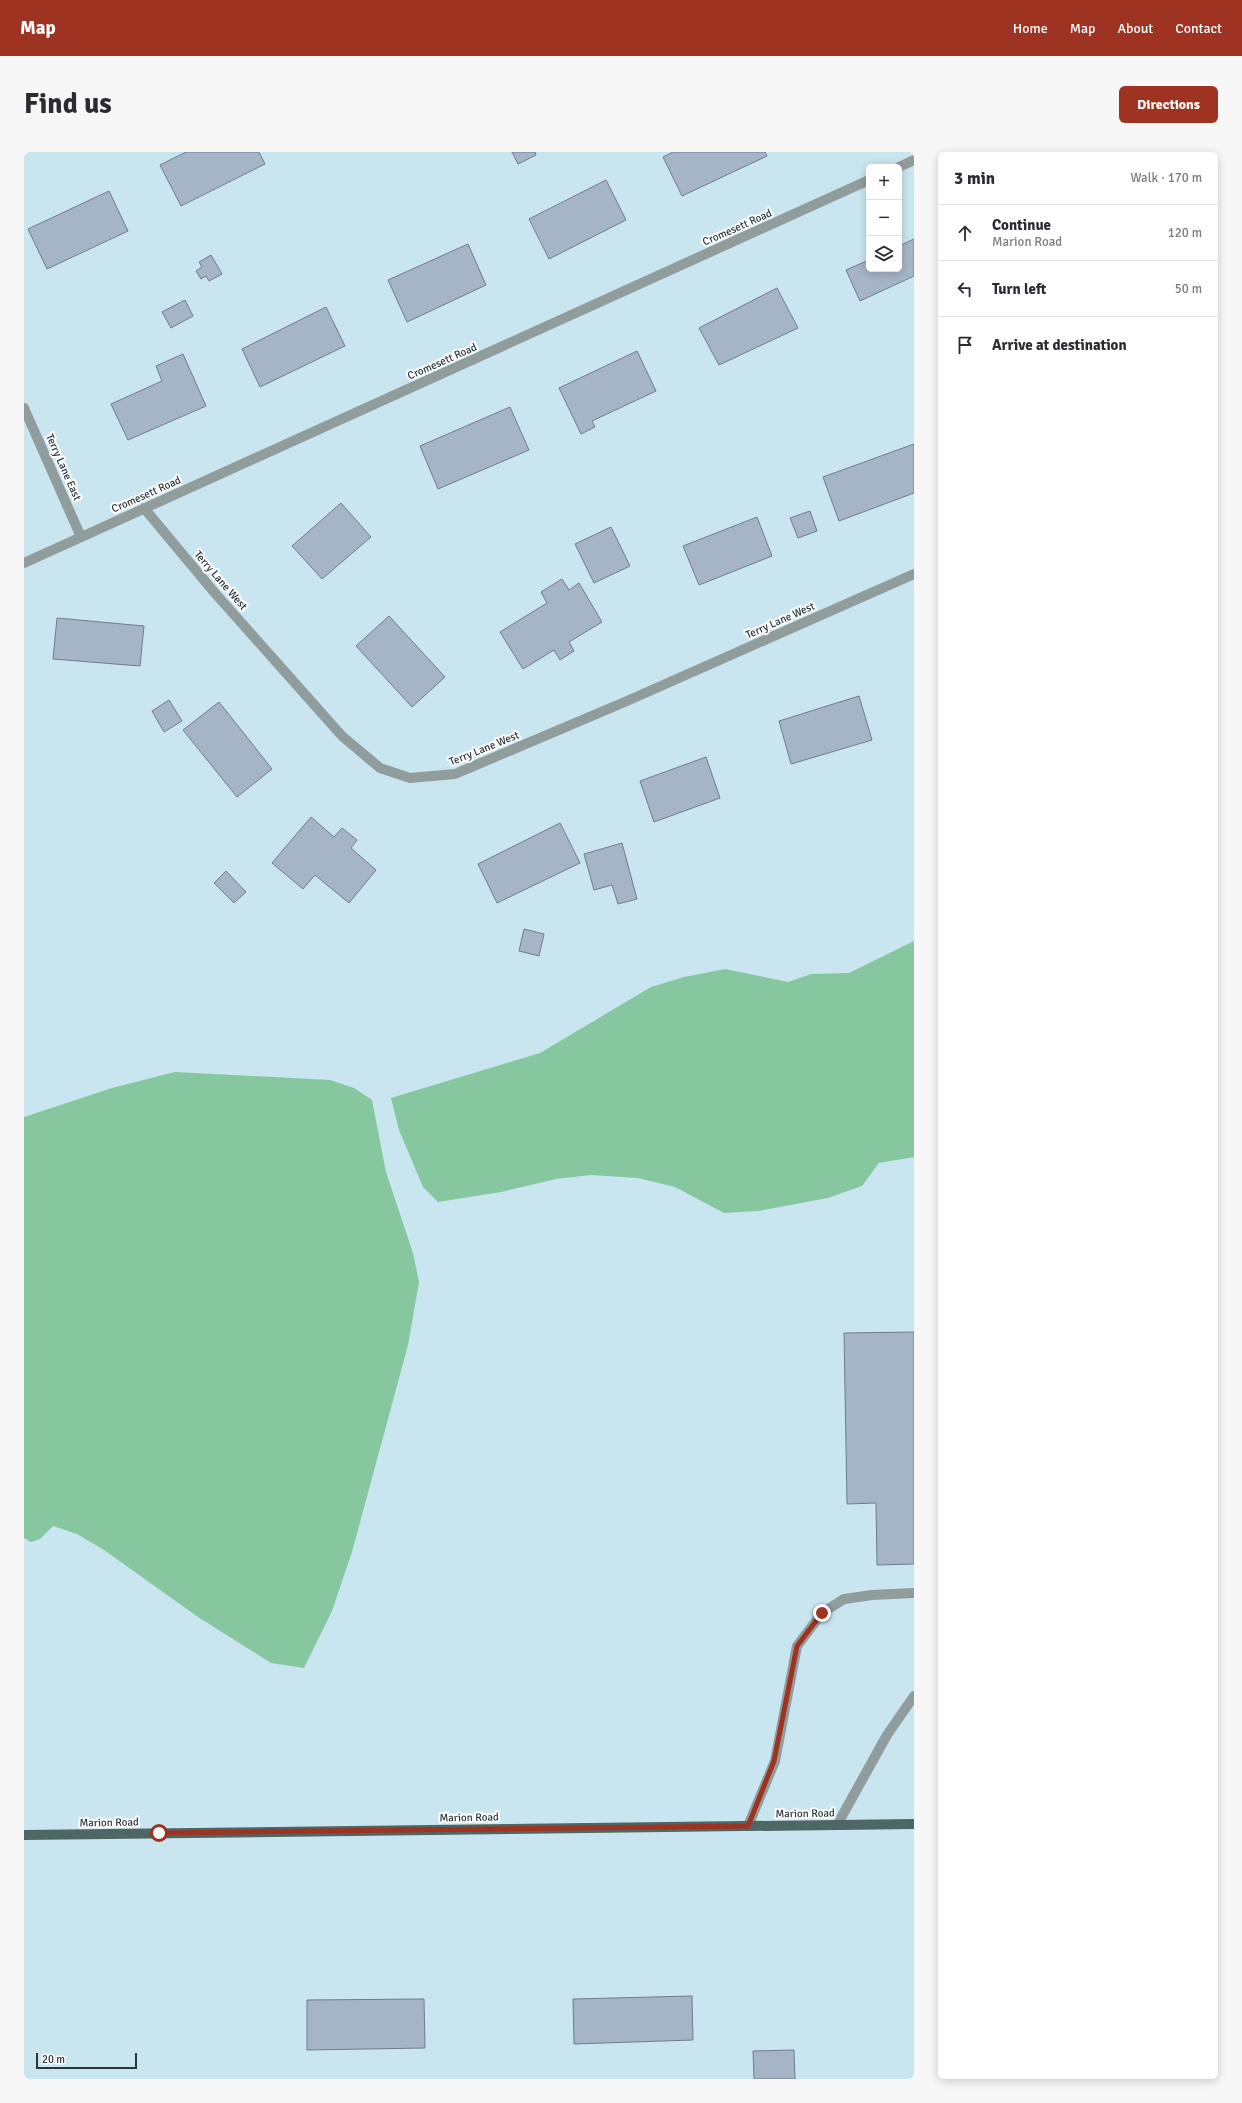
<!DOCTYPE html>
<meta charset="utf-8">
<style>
:root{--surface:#fff;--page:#f7f7f7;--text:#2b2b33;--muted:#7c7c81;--line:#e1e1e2;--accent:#9d3320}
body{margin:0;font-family:Signika,sans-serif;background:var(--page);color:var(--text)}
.controls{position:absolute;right:12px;top:12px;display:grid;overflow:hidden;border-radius:6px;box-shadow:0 2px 10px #0003}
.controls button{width:36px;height:36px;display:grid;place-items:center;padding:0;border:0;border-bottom:1px solid var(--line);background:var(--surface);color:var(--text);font:20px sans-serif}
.scale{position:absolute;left:12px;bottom:10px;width:101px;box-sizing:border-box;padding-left:4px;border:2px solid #2b363b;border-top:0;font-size:11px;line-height:14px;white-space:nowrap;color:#2b363b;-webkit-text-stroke:3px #fff;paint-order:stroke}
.stop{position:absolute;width:12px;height:12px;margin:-9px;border:3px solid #9d3320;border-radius:50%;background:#fff}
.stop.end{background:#9d3320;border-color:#fff;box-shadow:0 1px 4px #0008}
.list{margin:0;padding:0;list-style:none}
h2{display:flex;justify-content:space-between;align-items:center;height:52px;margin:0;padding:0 16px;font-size:17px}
h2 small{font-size:13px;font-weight:400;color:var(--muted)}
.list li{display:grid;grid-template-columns:26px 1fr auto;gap:12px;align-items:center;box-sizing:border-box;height:56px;padding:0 16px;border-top:1px solid var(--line)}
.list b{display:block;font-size:15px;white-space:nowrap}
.list p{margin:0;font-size:13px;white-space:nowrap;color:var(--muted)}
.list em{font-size:13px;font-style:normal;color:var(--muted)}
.icon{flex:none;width:22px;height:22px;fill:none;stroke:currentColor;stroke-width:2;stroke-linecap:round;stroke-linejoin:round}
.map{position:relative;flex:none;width:890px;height:1927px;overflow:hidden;border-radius:6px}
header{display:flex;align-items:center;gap:24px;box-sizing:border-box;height:56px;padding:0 20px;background:var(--accent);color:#fff}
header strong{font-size:19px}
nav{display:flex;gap:22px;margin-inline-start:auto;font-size:14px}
.intro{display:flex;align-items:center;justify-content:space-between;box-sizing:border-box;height:96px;padding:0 24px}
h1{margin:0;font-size:28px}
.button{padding:10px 18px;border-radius:6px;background:var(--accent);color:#fff;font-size:14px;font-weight:700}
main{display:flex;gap:24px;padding:0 24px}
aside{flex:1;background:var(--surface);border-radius:6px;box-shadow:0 2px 10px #0003}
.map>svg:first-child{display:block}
</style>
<header>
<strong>Map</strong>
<nav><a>Home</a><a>Map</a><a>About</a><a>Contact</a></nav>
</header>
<div class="intro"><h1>Find us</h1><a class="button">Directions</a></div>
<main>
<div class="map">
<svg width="890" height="1927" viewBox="0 0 890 1927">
<rect width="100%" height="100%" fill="#c9e5f0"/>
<!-- green -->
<path fill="#86c7a0" d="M890,789v216l-35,6 -17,23 -34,12 -70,13 -34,2 -49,-26 -37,-9 -47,-3 -35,4 -55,13 -63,10 -15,-15 -24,-57 -8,-32 149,-45 111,-66 33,-10 41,-8 63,13 23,-8 38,-1z
M151,920l155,8 24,8 18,12 14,72 27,81 6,29 -11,63 -56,207 -20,59 -28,57 -33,-5 -73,-46 -94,-67 -27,-16 -24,-8 -13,13 -9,3 -7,-4v-421l88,-29z"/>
<!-- building -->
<path fill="#a6b4c8" stroke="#6f7c8f" d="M162,0h73l6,12 -84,42 -21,-41z
M488,0h23l1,3 -18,9z
M649,0h92l2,4 -85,40 -19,-39z
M582,28l20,40 -77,39 -20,-40z
M85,39l19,40 -81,38 -19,-40z
M890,87v37l-54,25 -14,-31 23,-10v9h30v-23z
M444,92l18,41 -79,37 -19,-42z
M187,103l11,19 -13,7 -3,-5 -5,3 -5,-8 6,-4 -3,-5z
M753,136l21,40 -79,37 -20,-37z
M161,148l8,16 -22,12 -9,-16z
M302,155l19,39 -85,41 -18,-38z
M613,199l19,40 -64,30 3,6 -14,7 -22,-46z
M159,202l23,52 -78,34 -17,-36 51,-23 -6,-15z
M486,255l19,43 -91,39 -18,-43z
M890,292v49l-75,28 -16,-44z
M317,351l30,34 -49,42 -30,-33z
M786,359l7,20 -19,7 -8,-20z
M733,365l15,39 -73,29 -16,-39z
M587,375l19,39 -36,17 -19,-39z
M538,427l7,11 10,-7 23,39 -33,20 5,9 -14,9 -6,-10 -31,19 -23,-37 47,-29 -6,-11z
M365,464l56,61 -33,30 -56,-61z
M33,466l87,8 -4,40 -87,-7z
M835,544l13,44 -81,24 -12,-43z
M145,548l13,21 -18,11 -12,-21z
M195,550l53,67 -35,28 -54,-67z
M682,605l14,41 -66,24 -14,-41z
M287,665l23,20 8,-9 15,12 -6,8 25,22 -27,33 -34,-28 -12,14 -31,-26z
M536,671l20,40 -83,40 -19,-39z
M598,691l15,56 -19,5 -6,-19 -18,5 -10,-36z
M202,719l20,21 -12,11 -20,-20z
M500,777l20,5 -5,22 -20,-5z
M890,1180v232l-37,1 -1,-62 -29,1 -3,-171z
M668,1844l1,44 -119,4 -1,-45z
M400,1847l1,49 -118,2v-50z
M770,1898l1,29h-41l-1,-28z"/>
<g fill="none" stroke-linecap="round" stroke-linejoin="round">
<!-- minor -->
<path stroke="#909d9c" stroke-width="10" d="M875,15l15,-7
M0,256l57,129
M120,356l70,84 128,144 38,32 30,10 45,-4 172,-73 287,-127
M0,411l845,-383
M813,1673l50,-90 27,-39
M724,1674l27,-65 22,-115 25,-33 22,-14 28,-4 42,-2"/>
<!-- major -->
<path stroke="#4e6664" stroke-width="10" d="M0,1683l890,-11"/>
</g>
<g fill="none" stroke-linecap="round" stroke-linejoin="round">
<!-- route -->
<path stroke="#9d3320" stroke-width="5" d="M135,1681l589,-7 26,-65 23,-115 25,-33"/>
</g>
<g text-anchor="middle" stroke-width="4" stroke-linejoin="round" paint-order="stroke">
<!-- street labels -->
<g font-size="11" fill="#2b363b" stroke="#fff">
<text transform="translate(713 75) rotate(-24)" y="4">Cromesett Road</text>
<text transform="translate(418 209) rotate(-24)" y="4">Cromesett Road</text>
<text transform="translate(40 315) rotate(66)" y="4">Terry Lane East</text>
<text transform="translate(122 342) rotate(-24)" y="4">Cromesett Road</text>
<text transform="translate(197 428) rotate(49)" y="4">Terry Lane West</text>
<text transform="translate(756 468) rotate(-24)" y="4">Terry Lane West</text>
<text transform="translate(460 596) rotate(-22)" y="4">Terry Lane West</text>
<text transform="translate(781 1661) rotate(-1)" y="4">Marion Road</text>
<text transform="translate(445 1665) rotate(-1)" y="4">Marion Road</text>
<text transform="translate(85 1670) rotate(-1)" y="4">Marion Road</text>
</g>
</g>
</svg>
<div class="controls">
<button>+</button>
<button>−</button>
<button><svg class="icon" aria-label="layers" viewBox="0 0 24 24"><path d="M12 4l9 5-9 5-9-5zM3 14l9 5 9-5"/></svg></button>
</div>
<div class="scale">20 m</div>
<div class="stop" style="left:135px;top:1681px"></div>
<div class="stop end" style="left:798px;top:1461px"></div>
</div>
<aside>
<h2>3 min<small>Walk · 170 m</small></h2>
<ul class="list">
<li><svg class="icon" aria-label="ahead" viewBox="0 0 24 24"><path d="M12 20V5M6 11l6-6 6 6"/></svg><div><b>Continue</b><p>Marion Road</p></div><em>120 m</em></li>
<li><svg class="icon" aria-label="left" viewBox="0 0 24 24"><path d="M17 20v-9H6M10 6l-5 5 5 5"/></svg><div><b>Turn left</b></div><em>50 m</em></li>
<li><svg class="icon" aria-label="arrive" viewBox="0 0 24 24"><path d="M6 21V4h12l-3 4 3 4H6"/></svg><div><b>Arrive at destination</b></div></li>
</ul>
</aside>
</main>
